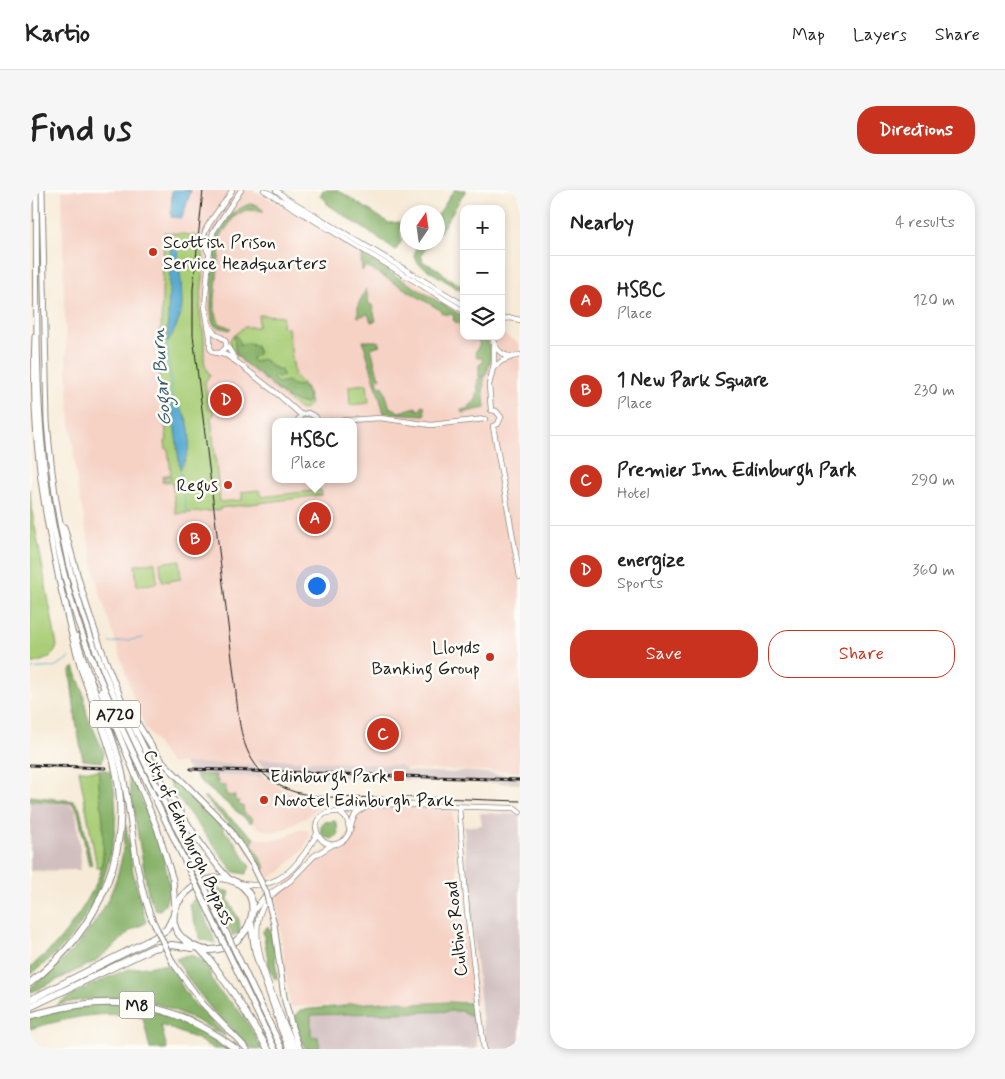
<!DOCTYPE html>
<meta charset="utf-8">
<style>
:root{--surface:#fff;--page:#f6f6f6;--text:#222;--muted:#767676;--line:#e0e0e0;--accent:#c8321e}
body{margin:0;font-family:Mynerve,sans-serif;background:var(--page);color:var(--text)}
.controls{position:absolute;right:15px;top:15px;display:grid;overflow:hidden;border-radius:10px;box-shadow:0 2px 8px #0003}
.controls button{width:45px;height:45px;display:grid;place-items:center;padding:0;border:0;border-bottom:1px solid var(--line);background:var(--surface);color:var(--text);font:25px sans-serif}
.compass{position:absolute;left:370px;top:15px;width:45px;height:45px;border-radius:50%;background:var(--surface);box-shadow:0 2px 8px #0003;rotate:13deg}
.you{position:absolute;left:286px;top:395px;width:18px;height:18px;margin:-12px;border:4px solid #fff;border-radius:50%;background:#1a73e8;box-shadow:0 0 0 8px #1a73e833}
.badge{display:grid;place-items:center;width:32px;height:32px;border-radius:50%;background:var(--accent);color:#fff;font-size:16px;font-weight:700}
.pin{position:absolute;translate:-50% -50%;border:2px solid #fff;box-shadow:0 1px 5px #0006}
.popup{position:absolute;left:242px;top:228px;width:85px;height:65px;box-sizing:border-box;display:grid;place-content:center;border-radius:10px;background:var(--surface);filter:drop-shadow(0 1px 4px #0005);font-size:16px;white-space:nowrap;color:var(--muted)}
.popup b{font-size:19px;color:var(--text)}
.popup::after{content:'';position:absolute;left:50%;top:100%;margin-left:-10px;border:10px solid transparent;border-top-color:var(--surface)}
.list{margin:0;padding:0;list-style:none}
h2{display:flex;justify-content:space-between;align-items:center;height:65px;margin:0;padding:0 20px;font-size:21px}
h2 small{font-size:16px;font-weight:400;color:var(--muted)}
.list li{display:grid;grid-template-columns:32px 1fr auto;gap:15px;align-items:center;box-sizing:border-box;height:90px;padding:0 20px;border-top:1px solid var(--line)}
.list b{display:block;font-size:19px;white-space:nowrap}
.list p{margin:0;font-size:16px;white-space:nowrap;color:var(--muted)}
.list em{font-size:16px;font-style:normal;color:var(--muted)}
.actions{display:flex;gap:10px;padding:15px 20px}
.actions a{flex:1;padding:11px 0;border:1px solid var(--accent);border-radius:20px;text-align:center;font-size:18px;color:var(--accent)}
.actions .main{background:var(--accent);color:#fff}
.icon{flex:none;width:28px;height:28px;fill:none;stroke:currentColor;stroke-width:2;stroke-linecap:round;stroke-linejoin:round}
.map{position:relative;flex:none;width:490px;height:859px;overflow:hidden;border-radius:20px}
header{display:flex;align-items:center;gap:30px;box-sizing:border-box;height:70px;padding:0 25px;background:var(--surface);border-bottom:1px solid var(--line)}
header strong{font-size:24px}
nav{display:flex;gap:28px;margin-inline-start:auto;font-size:18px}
.intro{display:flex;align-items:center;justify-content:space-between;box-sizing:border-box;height:120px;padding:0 30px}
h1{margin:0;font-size:35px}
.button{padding:12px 22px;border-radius:20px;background:var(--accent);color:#fff;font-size:18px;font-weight:700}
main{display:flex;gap:30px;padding:0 30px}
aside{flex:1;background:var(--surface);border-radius:20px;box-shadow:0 2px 8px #0003}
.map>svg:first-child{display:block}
</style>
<header>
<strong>Kartio</strong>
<nav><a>Map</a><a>Layers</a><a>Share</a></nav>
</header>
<div class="intro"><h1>Find us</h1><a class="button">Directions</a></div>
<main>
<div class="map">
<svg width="490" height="859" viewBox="0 0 490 859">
<rect width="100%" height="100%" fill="#fdfcf7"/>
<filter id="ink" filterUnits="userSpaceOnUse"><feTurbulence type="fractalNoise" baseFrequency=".02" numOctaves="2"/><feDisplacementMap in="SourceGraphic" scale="10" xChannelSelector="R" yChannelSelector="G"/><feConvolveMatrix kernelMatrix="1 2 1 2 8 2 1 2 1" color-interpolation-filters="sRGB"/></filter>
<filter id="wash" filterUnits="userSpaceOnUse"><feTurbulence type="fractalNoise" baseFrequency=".0096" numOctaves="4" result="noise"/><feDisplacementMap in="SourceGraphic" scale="20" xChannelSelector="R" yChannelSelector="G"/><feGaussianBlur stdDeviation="1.12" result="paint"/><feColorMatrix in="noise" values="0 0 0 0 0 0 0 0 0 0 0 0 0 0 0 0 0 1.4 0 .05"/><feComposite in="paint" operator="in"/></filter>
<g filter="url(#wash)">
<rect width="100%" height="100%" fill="#f7ebd8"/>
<!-- built -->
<path fill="#f6d2c5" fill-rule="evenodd" d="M32,0h191l211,121v25h37v-3l19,11v428l-350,-9 -25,-36 -12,-31 -34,-106 -22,-104 -9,-93 -4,-96zM246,232h78v57h-78z
M164,584l70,3 17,11 16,6 20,3 1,8 -3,5 -10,8 -16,9 -14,5 -15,-3 -58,-46z
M407,615l15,6 8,101 10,22 8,67 -188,6 -14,-114 38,-37 30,-15 11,-25 13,-10z
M270,639l8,2 2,6 -7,13 -23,22 -14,7 -4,-8 3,-3 -13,-25 2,-5 20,2 10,-2z"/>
<!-- industrial -->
<path fill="#d1bfbf" d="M227,569l143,6v2h5l1,4 47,2 9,-2 58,5v8l-250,-9z
M153,573l70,2 11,12 -72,-3z
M0,612l39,2 7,6 5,52 -1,8 -50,1z
M450,623l40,1v235h-34l-17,-147 -5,-75 18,-2z
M443,812l4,47h-172l-11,-30 2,-6 4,-3 44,-4z"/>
<!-- green -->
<path fill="#a9ce77" stroke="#62754a" d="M134,42l35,4c9,22 2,50 1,74 0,9 4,18 4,27 1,14 -3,26 6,38l-5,7 3,27h5l1,6 -3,2 9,85 22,-2v-8l17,-2 2,7 60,-7 1,5 -102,13v2l-44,4 -4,-32h-10v-2l9,-1v-3l-9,2v-2l9,-2 -3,-25h-2l-1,-8 2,-1 -9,-71 2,-10z
M229,125l24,1 -1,11 6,1 7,49 10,9 4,10 1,9 -6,5 -5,-1 -63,-54 -6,-11v-5l14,-12h14z
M337,194l2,19 -19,2 -1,-19z
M0,299l1,16 26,141c-3,13 -16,15 -27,18z
M149,370l2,19 -19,3 -2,-19z
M125,372l2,21 -20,3 -2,-21z
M49,580l20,1c-1,11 2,20 3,31 2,21 3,46 -1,66h-4z"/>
<!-- forest -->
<path fill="#86b168" stroke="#516642" d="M293,0h15l51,33 11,-1 1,20 -5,8 -69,-46 -1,-4 -6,-4z
M424,0h12l-28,45v-20z
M220,14l7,1 7,6 -18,-1 -12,7 -13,19 -6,63v11l4,13 12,5 -2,2 -14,-4 -3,-5 -1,-12c0,-19 1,-56 6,-74 4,-14 20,-27 33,-31z
M387,53h14l-10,12 2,7 17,8 8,8 16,9v6l-45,-29 -5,-7z
M331,65l103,62v11l-11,-8 1,-4 -6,-3 -1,2 -6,-2 1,-2 -76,-45 -4,5z
M336,99l3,15 3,1 4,16 -5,1 -3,-8 -10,3v-12z
M205,145l5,6v5l6,-3 10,3 3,7 -8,6 4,3 8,-3 10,8 8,3 2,5 -3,3 -6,-1 -2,1 6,5 9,-2 6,4 10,1 5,9 1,6 -3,3 -15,-4 -48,-38 -7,-9 -2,-16z
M442,146h14c5,17 7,21 0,38l-7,3v-12l4,-3 -1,-4h-5l-2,-5 5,-9 -4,-5 -2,2 -2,-2z
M333,151h15l2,4 -9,3 7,27h2l1,3 -4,1 2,7h4l7,22h3l6,4 17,-5 1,3 5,-1 -1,-3 3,-1 1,10 -41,-2z
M455,185l-2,13 2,20 -23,5 -1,-3 9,-2 -1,-2c11,-5 8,-15 9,-27z
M44,477l9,25 4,23 17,37 -2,10 -19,-2 -7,-38 -6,-51z
M69,579l11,2c17,56 -6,128 -43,171 -11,12 -24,23 -37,33v-7c8,-8 18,-16 26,-24 13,-14 37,-50 43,-68 6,-15 4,-34 4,-50 0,-18 -6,-40 -4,-57z
M164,584l22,1 -1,5h3v5l8,1v9l9,1v5h4v4l4,1 1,7 9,6 -2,4 -49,-40z
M101,585l31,75 8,38 -5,17 -5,5 -5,-1 -7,-16 -20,-116z
M140,589l43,39 22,24 15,25 -4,7 -12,-2 -58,-76 -8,-15z
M0,606l44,5 6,8 12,56 -3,1 -11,-55 -6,-8 -42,-2z
M174,606l50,42 -2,6 14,24 -4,3 -24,-38 -34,-35z
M305,631l2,3 1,11 -6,4 -8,-2 -3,-4v-7l3,-4z
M96,635l7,47 13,51 -15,7 -13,13 -24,19 -64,31v-5c40,-30 77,-70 89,-119 4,-14 5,-29 6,-43z
M186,698l14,4 -2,7 11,21 1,11 -7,5 -21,-44z
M166,707l20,46 -16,-4 -11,-35z
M238,736l5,12 4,40 -2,1 -5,-8 -7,-40z
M157,765c26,3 20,21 31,35 7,8 16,14 22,22 9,11 15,25 22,37h-10l-40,-39 -21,-27 -15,-24z
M126,775h10l6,3 12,22 12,16 30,29 -1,1c-24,-13 -50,-28 -77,-34 -29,-7 -63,-4 -91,3 10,-9 58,-32 73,-36 8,-2 17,-1 26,-4z
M373,811l6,3 40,-2 22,1 1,13 -11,-5 -150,4v21l7,1 2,12h-15c-4,-11 -16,-30 -5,-39l44,-4 5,-2z
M79,812l71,14 56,33h-22l-17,-10 -36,-14 6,24h-17l-7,-31c-39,-9 -75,0 -113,11v-13z"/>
<!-- water -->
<path fill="#58aad3" stroke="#3a6378" d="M142,0h19l-9,28 -11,-1z
M141,51h7c0,21 4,42 4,62 0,14 -8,29 -15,40z
M141,208c22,18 24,48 9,71z"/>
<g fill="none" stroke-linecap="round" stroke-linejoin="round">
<!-- stream -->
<path stroke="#58aad3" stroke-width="1" d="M137,153l7,75
M150,279l6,42
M80,453l33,-5
M0,479l24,-2 16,-9"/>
</g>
</g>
<g filter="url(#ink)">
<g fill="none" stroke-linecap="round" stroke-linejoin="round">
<defs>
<path id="minor" d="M211,0l-28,42 -4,24 -4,51 5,29v12l3,4 13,3 12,8 42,33 21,19
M234,0l200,121
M246,0l10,8 178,107
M178,62c-2,-5 -4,-11 -4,-16 1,-12 22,-33 28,-46
M471,129l10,-1 9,2
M179,135c2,4 5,8 8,10 7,4 10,4 9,13l-6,5
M462,146c3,15 13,24 28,19
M197,156l8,13
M463,178l9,-7 10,-4
M461,220l-2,-25 5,-21v-19
M461,220l5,1 5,6 -3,7 -5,2
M267,232l4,-7 7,-2 8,4 2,5
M289,232l61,-4 51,7 54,-6
M463,236l27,151
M338,616c-5,3 -10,5 -13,9 -5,9 -4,22 -14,27 -17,11 -35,-16 -18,-27 5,-4 9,-3 15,-3 14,0 28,-7 42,-8l130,4h5l5,4
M429,616l8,105 17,138
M309,622l8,7 2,9
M208,693c41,10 61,-18 79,-49
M223,722l11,-15 26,-16 24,-25 18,-11
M255,837c-11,-31 -39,-87 -23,-119 5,-10 15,-18 24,-24"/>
<path id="major" d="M6,0c2,118 -5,243 22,358 7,31 15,62 26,91 31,80 70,157 107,235
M12,0l5,231c5,65 15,131 36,194 29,88 74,170 113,254
M5,146c-3,74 3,146 19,219 4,17 6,35 12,52
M34,337c9,32 17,64 28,95 21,64 51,129 86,186 15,25 31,50 51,71
M46,446c13,46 35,88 46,135 11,49 11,98 29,146
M71,501l56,137 16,52 2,29
M102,524l23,38 8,10 66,66 24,37
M244,734l10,73 8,30 8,22
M143,773l29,40 45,46
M227,807l25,52
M221,810l24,49"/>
<path id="highway" d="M190,688c54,5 34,74 -12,72 -7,0 -13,-3 -18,-6 -37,-23 -5,-65 30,-66z
M221,733l5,31 20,57 4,14 10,24
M170,759l10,11 24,34 34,55
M0,793c69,-53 106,-134 84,-221 -8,-30 -21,-59 -31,-89 -7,-23 -13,-46 -18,-70
M0,810l124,-62 13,-9 6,-12
M0,817l123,-59 19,-3 20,3
M0,826c78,-24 140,-17 206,33
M254,835l11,24"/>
</defs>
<!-- minor casing -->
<use href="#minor" stroke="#8a847a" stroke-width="6"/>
<!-- major casing -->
<use href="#major" stroke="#8a847a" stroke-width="7"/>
<!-- highway casing -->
<use href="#highway" stroke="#8a847a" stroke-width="8"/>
<!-- minor -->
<use href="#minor" stroke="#fff" stroke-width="4.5"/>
<!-- major -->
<use href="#major" stroke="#fff" stroke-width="5"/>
<!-- highway -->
<use href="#highway" stroke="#fff" stroke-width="6"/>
<!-- tram -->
<path stroke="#1c1c1c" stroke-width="1" d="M173,0l-10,99v46l41,340c4,29 3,64 21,89 8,12 25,24 40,28 28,8 69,5 99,5 42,0 84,3 126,4"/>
<defs>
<path id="rail" d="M0,575l75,3
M161,579l329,11"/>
</defs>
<!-- rail casing -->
<use href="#rail" stroke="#1c1c1c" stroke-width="3"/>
<!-- rail -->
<use href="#rail" stroke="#fdfcf7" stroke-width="1" stroke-dasharray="4" stroke-linecap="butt"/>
<defs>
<path id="major-bridge" d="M223,675l13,27 8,32
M166,679l61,128
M161,684l60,126
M121,727l22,46"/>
</defs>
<!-- major-bridge casing -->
<use href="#major-bridge" stroke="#8a847a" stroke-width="7" stroke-linecap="butt"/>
<!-- major-bridge -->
<use href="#major-bridge" stroke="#fff" stroke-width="5"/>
</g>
</g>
<!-- markers -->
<g fill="#c8321e" stroke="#fdfcf7" stroke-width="2">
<circle cx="123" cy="62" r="5"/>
<circle cx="198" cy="295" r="5"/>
<circle cx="460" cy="467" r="5"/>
<rect x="363" y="580" width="12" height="12" rx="2.5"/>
<circle cx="234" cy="610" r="5"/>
</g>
<g text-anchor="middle" stroke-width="5" stroke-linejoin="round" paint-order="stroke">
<!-- shield labels -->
<g fill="#fdfcf7" stroke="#605f5e" stroke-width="1">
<rect x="60" y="510.5" width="50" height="27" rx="4"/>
<rect x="89.5" y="801.5" width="35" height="27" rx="4"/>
</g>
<g font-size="16" font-weight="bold" fill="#1c1c1c">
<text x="85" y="530">A720</text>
<text x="107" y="821">M8</text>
</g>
<!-- poi labels -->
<g font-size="18" fill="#1c1c1c" stroke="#fdfcf7" text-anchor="end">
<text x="133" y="58" text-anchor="start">Scottish Prison<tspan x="133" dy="21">Service Headquarters</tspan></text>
<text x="188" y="301">Regus</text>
<text x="450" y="463">Lloyds<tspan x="450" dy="21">Banking Group</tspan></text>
<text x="358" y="592">Edinburgh Park</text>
<text x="244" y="616" text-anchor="start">Novotel Edinburgh Park</text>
</g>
<!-- street labels -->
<g font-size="18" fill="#1c1c1c" stroke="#fdfcf7">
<text transform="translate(159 647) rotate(65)" y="6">City of Edinburgh Bypass</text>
<text transform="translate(426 739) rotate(-96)" y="6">Cultins Road</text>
</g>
<!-- water labels -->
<g font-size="19" font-style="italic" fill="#375c6e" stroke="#fdfcf7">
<text transform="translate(130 187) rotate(-94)" y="7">Gogar Burn</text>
</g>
</g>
</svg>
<div class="controls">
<button>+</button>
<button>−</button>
<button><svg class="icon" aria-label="layers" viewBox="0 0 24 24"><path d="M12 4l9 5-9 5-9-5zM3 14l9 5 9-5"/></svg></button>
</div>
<svg class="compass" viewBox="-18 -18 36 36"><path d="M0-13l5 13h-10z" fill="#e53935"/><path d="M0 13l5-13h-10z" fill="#767676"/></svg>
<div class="you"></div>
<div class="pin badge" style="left:285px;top:328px">A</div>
<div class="popup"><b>HSBC</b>Place</div>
<div class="pin badge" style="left:165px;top:349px">B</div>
<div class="pin badge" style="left:353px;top:544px">C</div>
<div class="pin badge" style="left:196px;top:210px">D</div>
</div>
<aside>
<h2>Nearby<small>4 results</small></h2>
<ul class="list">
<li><span class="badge">A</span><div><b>HSBC</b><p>Place</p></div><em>120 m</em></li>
<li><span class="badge">B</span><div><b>1 New Park Square</b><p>Place</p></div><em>230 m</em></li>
<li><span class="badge">C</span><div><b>Premier Inn Edinburgh Park</b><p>Hotel</p></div><em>290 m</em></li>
<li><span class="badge">D</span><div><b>energize</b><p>Sports</p></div><em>360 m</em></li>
</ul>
<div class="actions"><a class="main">Save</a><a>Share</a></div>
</aside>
</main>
